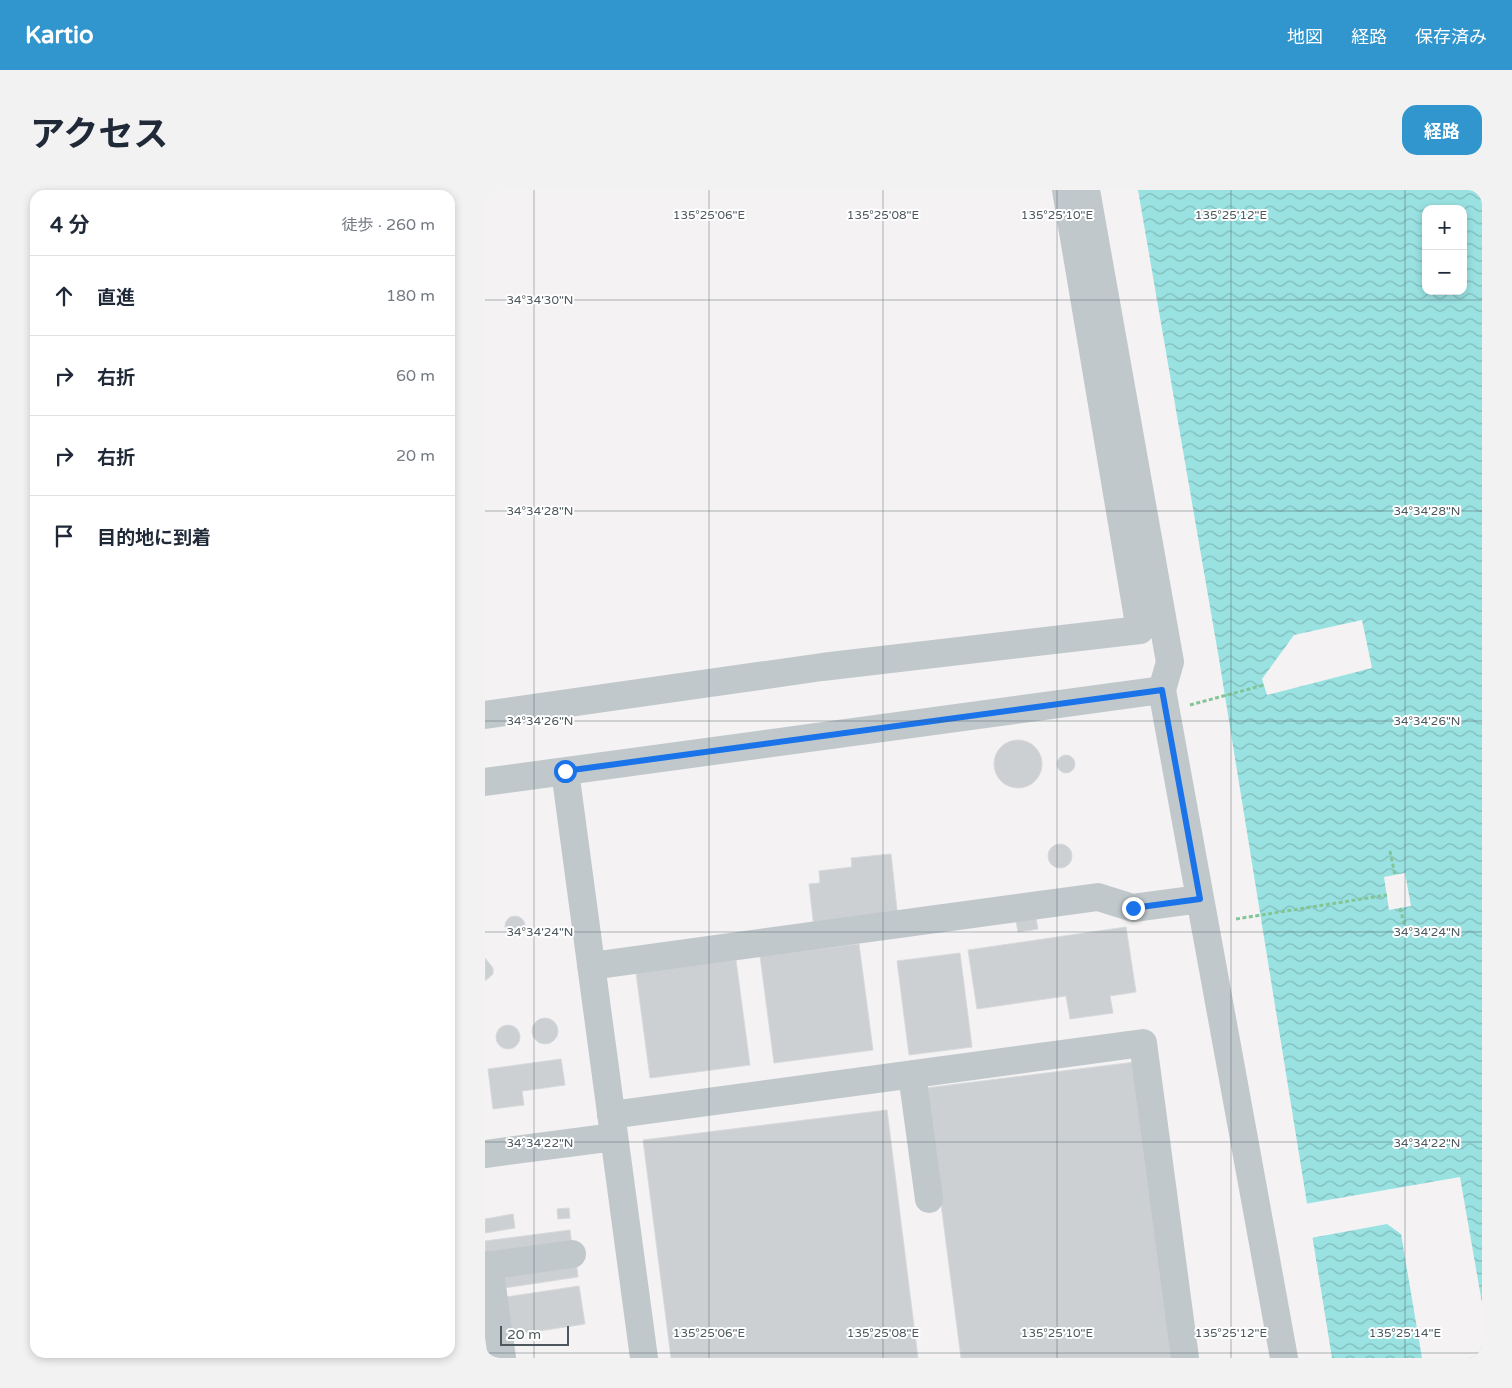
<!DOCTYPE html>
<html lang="ja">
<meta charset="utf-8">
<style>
:root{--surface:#fff;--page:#f2f2f3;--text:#1f2937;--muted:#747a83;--line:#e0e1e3;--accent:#3296ce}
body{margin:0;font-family:"Varela Round","Noto Sans JP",sans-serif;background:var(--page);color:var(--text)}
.controls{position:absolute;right:15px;top:15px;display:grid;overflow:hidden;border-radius:10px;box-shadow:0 2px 8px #0003}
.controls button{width:45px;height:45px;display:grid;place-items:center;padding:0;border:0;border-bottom:1px solid var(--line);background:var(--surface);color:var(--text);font:25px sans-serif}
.scale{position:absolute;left:15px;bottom:12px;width:69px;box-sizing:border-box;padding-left:5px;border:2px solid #4c585d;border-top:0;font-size:14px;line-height:18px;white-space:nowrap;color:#4c585d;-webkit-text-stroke:4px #fff;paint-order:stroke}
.stop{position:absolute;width:15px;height:15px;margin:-11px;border:4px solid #1a73e8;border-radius:50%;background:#fff}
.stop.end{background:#1a73e8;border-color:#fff;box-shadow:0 1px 5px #0008}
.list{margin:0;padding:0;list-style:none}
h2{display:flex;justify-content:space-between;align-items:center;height:65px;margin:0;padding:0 20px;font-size:21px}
h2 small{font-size:16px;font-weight:400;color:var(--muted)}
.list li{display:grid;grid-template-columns:32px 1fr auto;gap:15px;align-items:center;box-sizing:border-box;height:80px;padding:0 20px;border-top:1px solid var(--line)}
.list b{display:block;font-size:19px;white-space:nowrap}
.list em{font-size:16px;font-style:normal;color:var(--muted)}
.icon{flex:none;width:28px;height:28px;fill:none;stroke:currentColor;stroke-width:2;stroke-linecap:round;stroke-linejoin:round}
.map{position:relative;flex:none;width:997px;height:1168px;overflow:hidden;border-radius:15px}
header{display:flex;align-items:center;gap:30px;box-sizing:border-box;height:70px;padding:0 25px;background:var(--accent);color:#fff}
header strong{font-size:24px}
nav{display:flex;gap:28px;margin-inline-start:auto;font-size:18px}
.intro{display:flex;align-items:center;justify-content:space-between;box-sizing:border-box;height:120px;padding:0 30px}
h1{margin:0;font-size:35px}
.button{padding:12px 22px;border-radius:15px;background:var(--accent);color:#fff;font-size:18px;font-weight:700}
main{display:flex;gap:30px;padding:0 30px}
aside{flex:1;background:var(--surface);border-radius:15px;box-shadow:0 2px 8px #0003}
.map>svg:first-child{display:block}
</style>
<header>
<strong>Kartio</strong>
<nav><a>地図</a><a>経路</a><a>保存済み</a></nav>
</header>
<div class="intro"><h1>アクセス</h1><a class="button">経路</a></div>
<main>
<aside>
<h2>4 分<small>徒歩 · 260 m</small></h2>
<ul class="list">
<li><svg class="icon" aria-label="ahead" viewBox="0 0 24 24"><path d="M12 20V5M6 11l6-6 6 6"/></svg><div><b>直進</b></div><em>180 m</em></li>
<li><svg class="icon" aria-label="right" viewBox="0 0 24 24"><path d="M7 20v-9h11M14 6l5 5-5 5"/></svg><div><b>右折</b></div><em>60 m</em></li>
<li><svg class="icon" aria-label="right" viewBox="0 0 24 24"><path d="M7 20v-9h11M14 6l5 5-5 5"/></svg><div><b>右折</b></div><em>20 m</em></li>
<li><svg class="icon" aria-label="arrive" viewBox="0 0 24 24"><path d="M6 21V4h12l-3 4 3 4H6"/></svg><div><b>目的地に到着</b></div></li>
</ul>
</aside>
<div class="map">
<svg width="997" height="1168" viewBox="0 0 997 1168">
<defs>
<pattern id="water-waves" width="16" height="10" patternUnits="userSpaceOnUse" patternTransform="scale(1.25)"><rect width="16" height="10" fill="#9ae2e2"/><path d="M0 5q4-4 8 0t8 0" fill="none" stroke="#80baba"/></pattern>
</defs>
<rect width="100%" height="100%" fill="#f4f2f2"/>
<!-- water -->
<path fill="url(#water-waves)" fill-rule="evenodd" d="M653,0h344v1168h-150l-113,-699zM941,19h37v82h-37z"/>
<!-- pier -->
<path fill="#f4f2f2" d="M877,430l10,48 -105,27 -5,-16 32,-44z
M920,683l6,33 -22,4 -5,-33z
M975,987l22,126v55h-60l-21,-124 -14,-10 -76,14 -6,-34z"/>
<!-- building -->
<path fill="#ccd0d2" stroke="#d7d9dc" d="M509 574a24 24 0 1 1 48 0a24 24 0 1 1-48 0Z
M572 574a9 9 0 1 1 18 0a9 9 0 1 1-18 0Z
M563 666a12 12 0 1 1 24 0a12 12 0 1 1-24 0Z
M406,664l7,65 -84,9 -5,-44 11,-1 -1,-12 33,-4 -1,-9z
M20 736a10 10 0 1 1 20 0a10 10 0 1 1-20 0Z
M551,728l2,11 -20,3 -2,-11z
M641,737l10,65 -26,4 3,17 -43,6 -4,-23 -89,13 -9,-59z
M374,754l14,106 -99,13 -14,-107z
M475,763l12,94 -63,8 -12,-94z
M0,768l8,10v6l-8,7z
M251,770l14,105 -100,13 -14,-105z
M47 841a13 13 0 1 1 26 0a13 13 0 1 1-26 0Z
M11 847a12 12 0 1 1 24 0a12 12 0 1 1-24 0Z
M76,869l4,26 -43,6 2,14 -31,4 -5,-40z
M650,872l37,296h-211l-35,-270z
M402,920l31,248h-247l-28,-218z
M84,1018l1,10 -12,1 -1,-10z
M28,1024l2,14 -30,5v-14z
M85,1040l2,16 -87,12v-17z
M91,1070l2,17 -74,11 -2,-17z
M94,1096l6,38 -73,11 -6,-38z"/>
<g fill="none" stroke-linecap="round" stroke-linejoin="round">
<!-- path -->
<path stroke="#83c597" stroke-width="3" stroke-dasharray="4 2.5" stroke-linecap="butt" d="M705,515l74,-20
M905,661l5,24
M915,718l6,23
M751,729l151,-24"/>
<!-- minor -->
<path stroke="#c0c8cc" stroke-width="28" d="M601,0l84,472 -8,28 122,668
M0,525l337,-48 318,-37 -74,-440
M80,581l79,587
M0,592l677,-92
M106,776l507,-69 35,11 67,-9
M427,884l17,125
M126,925l532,-72 42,315
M0,964l129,-17
M4,1075l13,93
M0,1076l87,-12"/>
</g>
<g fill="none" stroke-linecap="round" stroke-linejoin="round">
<!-- route -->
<path stroke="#1a73e8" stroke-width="6" d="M80,581l597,-81 38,209 -67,9"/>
</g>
<!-- ticks -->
<path fill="none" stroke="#4c585d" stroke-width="1" stroke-opacity="0.45" d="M49,0v1168M224,0v1168M398,0v1168M572,0v1168M746,0v1168M920,0v1168M0,110h997M0,321h997M0,531h997M0,742h997M0,952h997M0,1163h997"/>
<g font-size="12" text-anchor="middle" fill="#4c585d" stroke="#fff" stroke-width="4" stroke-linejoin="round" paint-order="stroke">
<text x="224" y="29">135°25'06"E</text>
<text x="398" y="29">135°25'08"E</text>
<text x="572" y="29">135°25'10"E</text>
<text x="746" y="29">135°25'12"E</text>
<text x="55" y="114">34°34'30"N</text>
<text x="55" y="325">34°34'28"N</text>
<text x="942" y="325">34°34'28"N</text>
<text x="55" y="535">34°34'26"N</text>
<text x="942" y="535">34°34'26"N</text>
<text x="55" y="746">34°34'24"N</text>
<text x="942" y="746">34°34'24"N</text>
<text x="55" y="957">34°34'22"N</text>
<text x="942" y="957">34°34'22"N</text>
<text x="224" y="1147">135°25'06"E</text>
<text x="398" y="1147">135°25'08"E</text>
<text x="572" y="1147">135°25'10"E</text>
<text x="746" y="1147">135°25'12"E</text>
<text x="920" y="1147">135°25'14"E</text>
</g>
</svg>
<div class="controls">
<button>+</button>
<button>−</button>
</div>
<div class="scale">20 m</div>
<div class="stop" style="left:80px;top:581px"></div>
<div class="stop end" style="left:648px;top:718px"></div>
</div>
</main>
